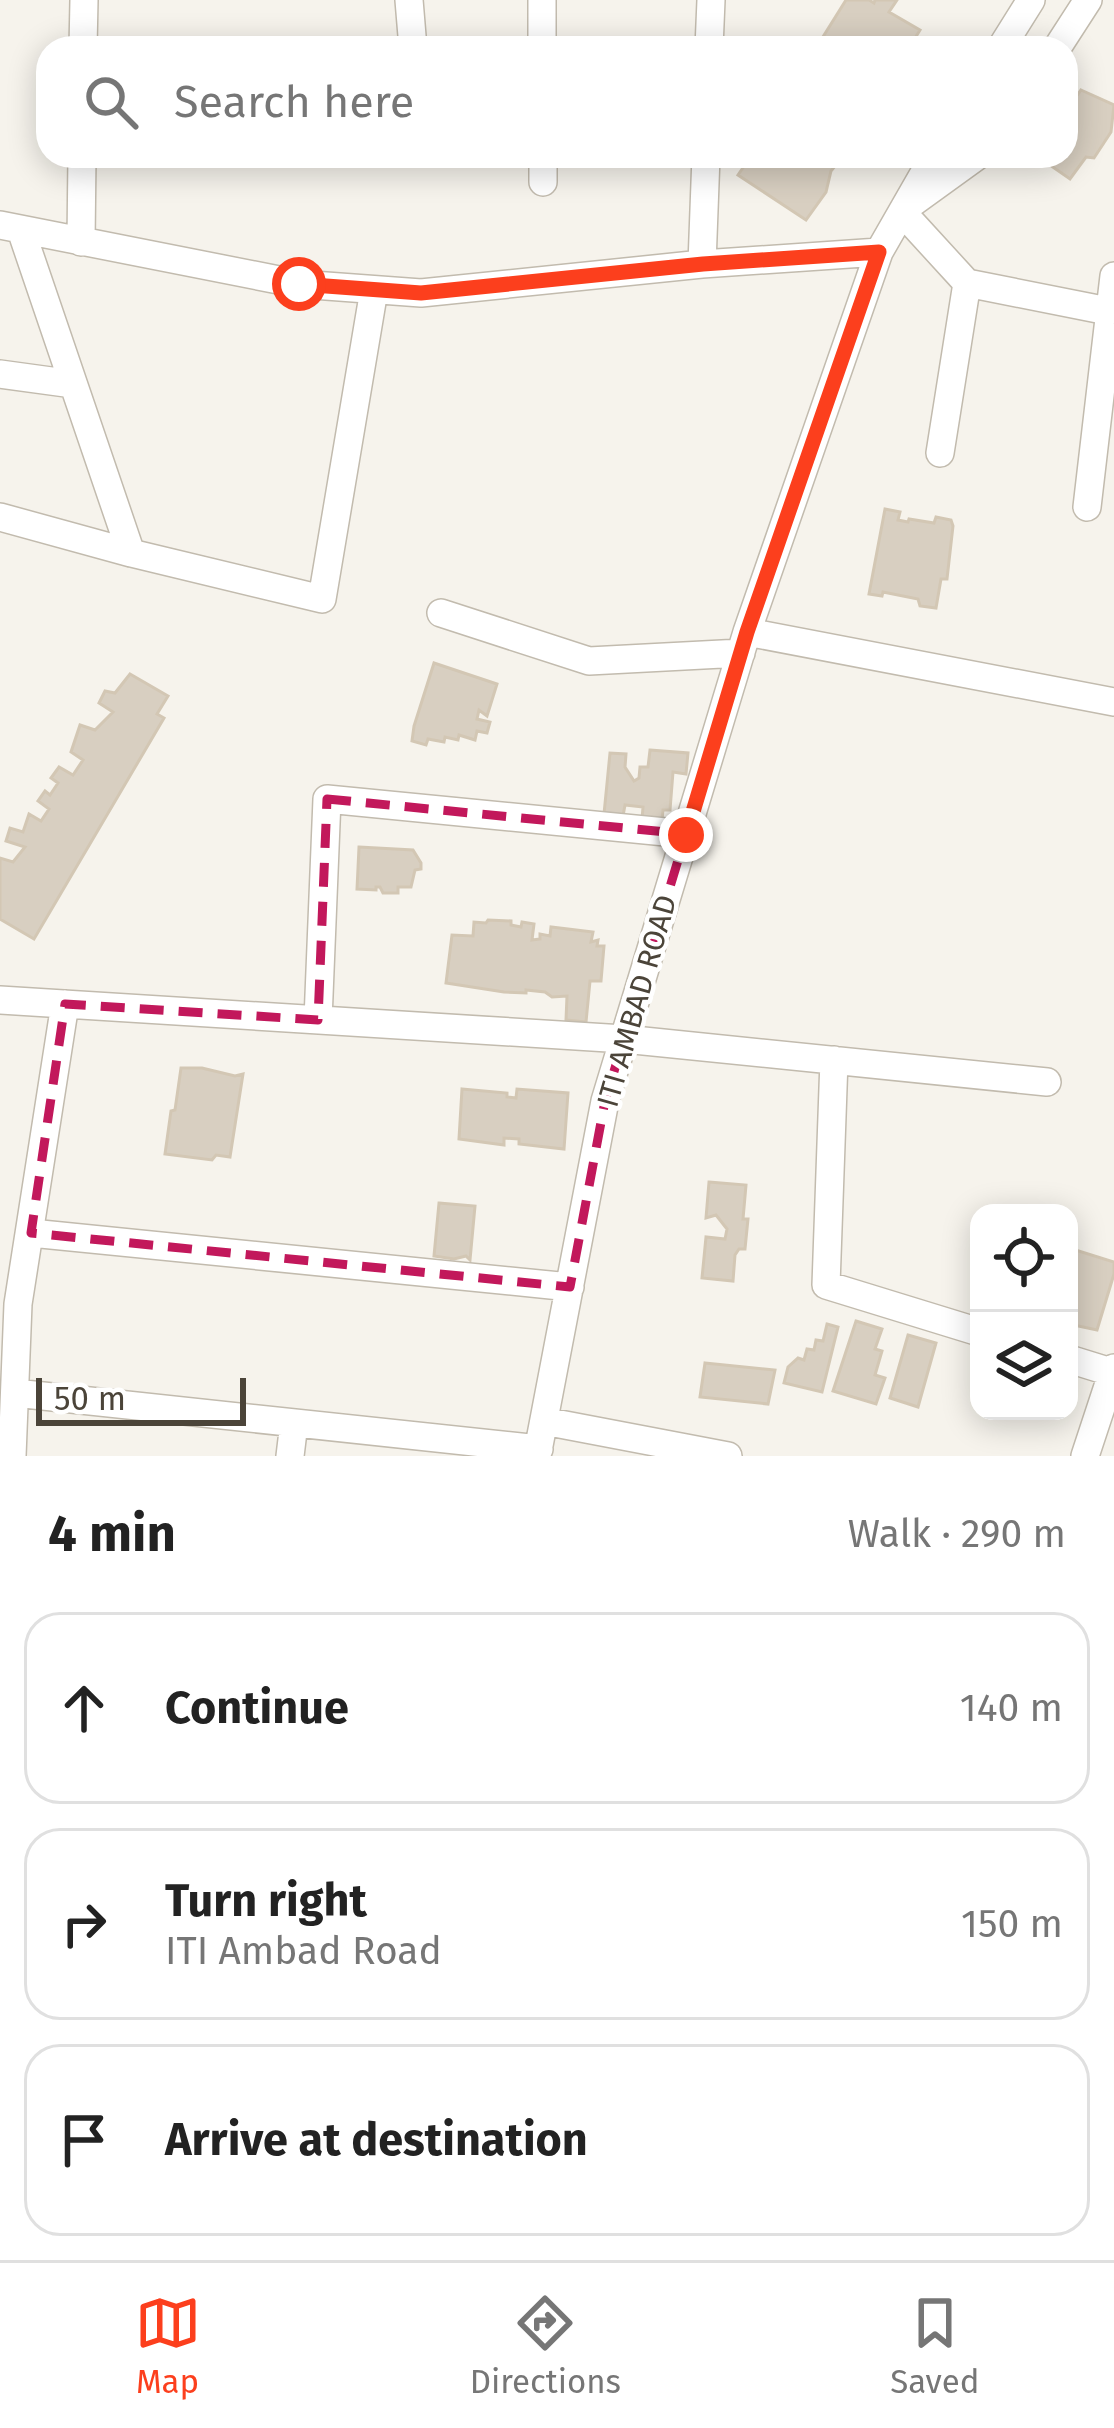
<!DOCTYPE html>
<meta charset="utf-8">
<style>
:root{--surface:#fff;--page:#f2f2f2;--text:#222;--muted:#767676;--line:#e0e0e0;--accent:#fc3f1d}
body{margin:0;font-family:"Fira Sans",sans-serif;background:var(--page);color:var(--text)}
.controls{position:absolute;right:36px;bottom:36px;display:grid;overflow:hidden;border-radius:24px;box-shadow:0 6px 30px #0003}
.controls button{width:108px;height:108px;display:grid;place-items:center;padding:0;border:0;border-bottom:3px solid var(--line);background:var(--surface);color:var(--text);font:60px sans-serif}
.scale{position:absolute;left:36px;bottom:30px;width:210px;box-sizing:border-box;padding-left:12px;border:6px solid #4b4439;border-top:0;font-size:33px;line-height:42px;white-space:nowrap;color:#4b4439;-webkit-text-stroke:9px #fff;paint-order:stroke}
.stop{position:absolute;width:36px;height:36px;margin:-27px;border:9px solid #fc3f1d;border-radius:50%;background:#fff}
.stop.end{background:#fc3f1d;border-color:#fff;box-shadow:0 3px 12px #0008}
.list{margin:0;padding:0;list-style:none}
h2{display:flex;justify-content:space-between;align-items:center;height:156px;margin:0;padding:0 48px;font-size:51px}
h2 small{font-size:39px;font-weight:400;color:var(--muted)}
.list li{display:grid;grid-template-columns:78px 1fr auto;gap:36px;align-items:center;box-sizing:border-box;height:192px;margin:0 24px 24px;padding:0 24px;border:3px solid var(--line);border-radius:36px}
.list b{display:block;font-size:45px;white-space:nowrap}
.list p{margin:0;font-size:39px;white-space:nowrap;color:var(--muted)}
.list em{font-size:39px;font-style:normal;color:var(--muted)}
.icon{flex:none;width:66px;height:66px;fill:none;stroke:currentColor;stroke-width:2;stroke-linecap:round;stroke-linejoin:round}
.map{position:relative;flex:none;width:1114px;height:1456px;overflow:hidden}
.search{position:absolute;background:var(--surface);box-shadow:0 6px 30px #0003;left:36px;right:36px;top:36px;height:132px;display:flex;align-items:center;gap:30px;box-sizing:border-box;padding:0 42px;border-radius:36px;color:var(--muted);font-size:45px}
.sheet{height:804px;background:var(--surface)}
nav{display:flex;justify-content:space-around;align-items:center;box-sizing:border-box;height:168px;border-top:3px solid var(--line);background:var(--surface);font-size:33px;color:var(--muted)}
nav a{display:grid;justify-items:center;gap:6px}
nav .on{color:var(--accent)}
.map>svg:first-child{display:block}
</style>
<div class="map">
<svg width="1114" height="1456" viewBox="0 0 1114 1456">
<rect width="100%" height="100%" fill="#f6f3ec"/>
<!-- building -->
<path fill="#d8cfc1" stroke="#d3c7b4" stroke-width="3" d="M846,0h23l5,3 1,-3h22l-8,12 31,18 -11,18h-93z
M1081,90l33,15 -3,27 -17,26 -8,-1 -16,22 -33,-23h29v-45z
M751,156h92l-12,15 -5,21 -20,28 -68,-45z
M885,509l15,3 -2,8 10,2 1,-3 25,4 2,-6 15,3 2,6 -6,53h-6l-5,29 -16,-2 -2,-7 -35,-7 -1,4 -13,-2z
M434,663l63,21 -10,32 -8,-6 -2,9 13,3 -3,11 -10,-2 -2,9 -16,-5 -1,5 -13,-3 -1,5 -16,-3 -2,6 -14,-4 2,-15z
M130,674l38,22 -11,18 7,4 -130,221 -34,-20v-61l13,4 12,-15 -19,-6 4,-13 13,4 6,-18 12,7 8,-12 -11,-8 7,-10 5,4 8,-12 -7,-5 8,-11 14,8 10,-15 -12,-8 9,-27 15,5 18,-18 -14,-9 6,-12 10,2z
M650,750l38,3 -2,21 -13,-2 -3,38h-7l-1,10 -20,-1 1,-12 -18,-2 -2,11 -19,-2 6,-61 16,1 -1,13 9,14 5,-3 1,-11h8z
M359,847l54,3 8,13v6l-6,1 -4,17h-13v6h-15l-3,-6h-4v3l-19,-1z
M488,920l23,1v4l10,2 1,-5 12,2 -2,16 8,-1v-5l10,2 1,-9 42,5 -2,10 7,-2 -1,6h7l-3,35h-11l-4,41 -20,-2 1,-24 -15,1 -7,-5 -19,-2v3l-22,-1 -58,-9 6,-48 21,1 1,-14 12,1z
M181,1068h21l33,8 8,-2 -13,83 -14,-2 -4,5 -47,-6 6,-43 4,-1z
M462,1089l45,4v4l9,1 1,-9 51,4 -4,56 -45,-5v-5l-15,-1v7l-45,-6z
M709,1182l37,3 -3,34h5l-3,30h-6l-4,6 -2,26 -31,-3 4,-41 19,2 2,-10 -11,-14 -10,3z
M439,1203l36,3 -5,54 -4,-4 -12,3 -20,-3z
M1069,1248l45,14v12l-17,56 -28,-6z
M856,1321l26,8 -7,20 7,2 -7,24 10,3 -9,26 -43,-13z
M827,1324l11,3 -16,65 -38,-9 4,-16 10,-9 6,2 3,-11 7,1 2,-10 7,1z
M908,1335l28,8 -18,64 -28,-9z
M705,1363l70,7 -7,34 -68,-7z"/>
<g fill="none" stroke-linecap="round" stroke-linejoin="round">
<defs>
<path id="minor" d="M409,0l4,48
M542,0v48
M83,48l1,-48
M709,48l2,-48
M1001,48l30,-48
M1057,48l31,-48
M543,156v26
M912,203l65,-47
M902,212l65,71 -27,170
M0,225l299,59 122,9 281,-29 177,-12
M21,230l110,323
M81,242l1,-86
M702,264l4,-108
M967,283l141,28
M0,374l73,10
M1087,507l27,-231
M0,517l131,36 191,46 52,-309
M441,613l148,48 152,-8
M747,632l367,70
M0,1000l624,39 423,43
M318,1020l9,-221 359,35
M834,1060l-8,225 153,47
M31,1233l539,54
M1069,1359l45,14
M15,1393l524,56
M544,1421l184,35
M12,1456l6,-152 47,-300
M290,1456l4,-33
M537,1456l68,-355 142,-469 132,-380 55,-96
M1085,1456l29,-88"/>
</defs>
<!-- minor casing -->
<use href="#minor" stroke="#c2bbae" stroke-width="30"/>
<!-- minor -->
<use href="#minor" stroke="#fff" stroke-width="27"/>
</g>
<g fill="none" stroke-linecap="round" stroke-linejoin="round">
<!-- route -->
<path stroke="#fc3f1d" stroke-width="15" d="M299,284l122,9 282,-29 176,-12 -132,380 -61,203"/>
</g>
<!-- marked area -->
<path fill="none" stroke="#c2185b" stroke-width="9" stroke-dasharray="24 15" stroke-linejoin="round" d="M327,799l359,35 -81,267 -35,186 -539,-54 34,-229 253,16z"/>
<g text-anchor="middle" stroke-width="9" stroke-linejoin="round" paint-order="stroke">
<!-- street labels -->
<g font-size="30" fill="#4b4439" stroke="#fff">
<text transform="translate(637 1001) rotate(-74)" y="10">ITI AMBAD ROAD</text>
</g>
</g>
</svg>
<div class="controls">
<button><svg class="icon" aria-label="locate" viewBox="0 0 24 24"><circle cx="12" cy="12" r="6"/><path d="M12 2v4M12 18v4M2 12h4M18 12h4"/></svg></button>
<button><svg class="icon" aria-label="layers" viewBox="0 0 24 24"><path d="M12 4l9 5-9 5-9-5zM3 14l9 5 9-5"/></svg></button>
</div>
<div class="scale">50 m</div>
<div class="stop" style="left:299px;top:284px"></div>
<div class="stop end" style="left:686px;top:835px"></div>
<div class="search"><svg class="icon" aria-label="search" viewBox="0 0 24 24"><circle cx="10" cy="10" r="6"/><path d="M15 15l6 6"/></svg>Search here</div>
</div>
<section class="sheet">
<h2>4 min<small>Walk · 290 m</small></h2>
<ul class="list">
<li><svg class="icon" aria-label="ahead" viewBox="0 0 24 24"><path d="M12 20V5M6 11l6-6 6 6"/></svg><div><b>Continue</b></div><em>140 m</em></li>
<li><svg class="icon" aria-label="right" viewBox="0 0 24 24"><path d="M7 20v-9h11M14 6l5 5-5 5"/></svg><div><b>Turn right</b><p>ITI Ambad Road</p></div><em>150 m</em></li>
<li><svg class="icon" aria-label="arrive" viewBox="0 0 24 24"><path d="M6 21V4h12l-3 4 3 4H6"/></svg><div><b>Arrive at destination</b></div></li>
</ul>
</section>
<nav>
<a class="on"><svg class="icon" aria-label="map" viewBox="0 0 24 24"><path d="M3 6l6-2 6 2 6-2v14l-6 2-6-2-6 2zM9 4v14M15 6v14"/></svg>Map</a>
<a><svg class="icon" aria-label="directions" viewBox="0 0 24 24"><path d="M12 3l9 9-9 9-9-9zM9 14v-3h6M13 9l2 2-2 2"/></svg>Directions</a>
<a><svg class="icon" aria-label="saved" viewBox="0 0 24 24"><path d="M7 4h10v16l-5-4-5 4z"/></svg>Saved</a>
</nav>
